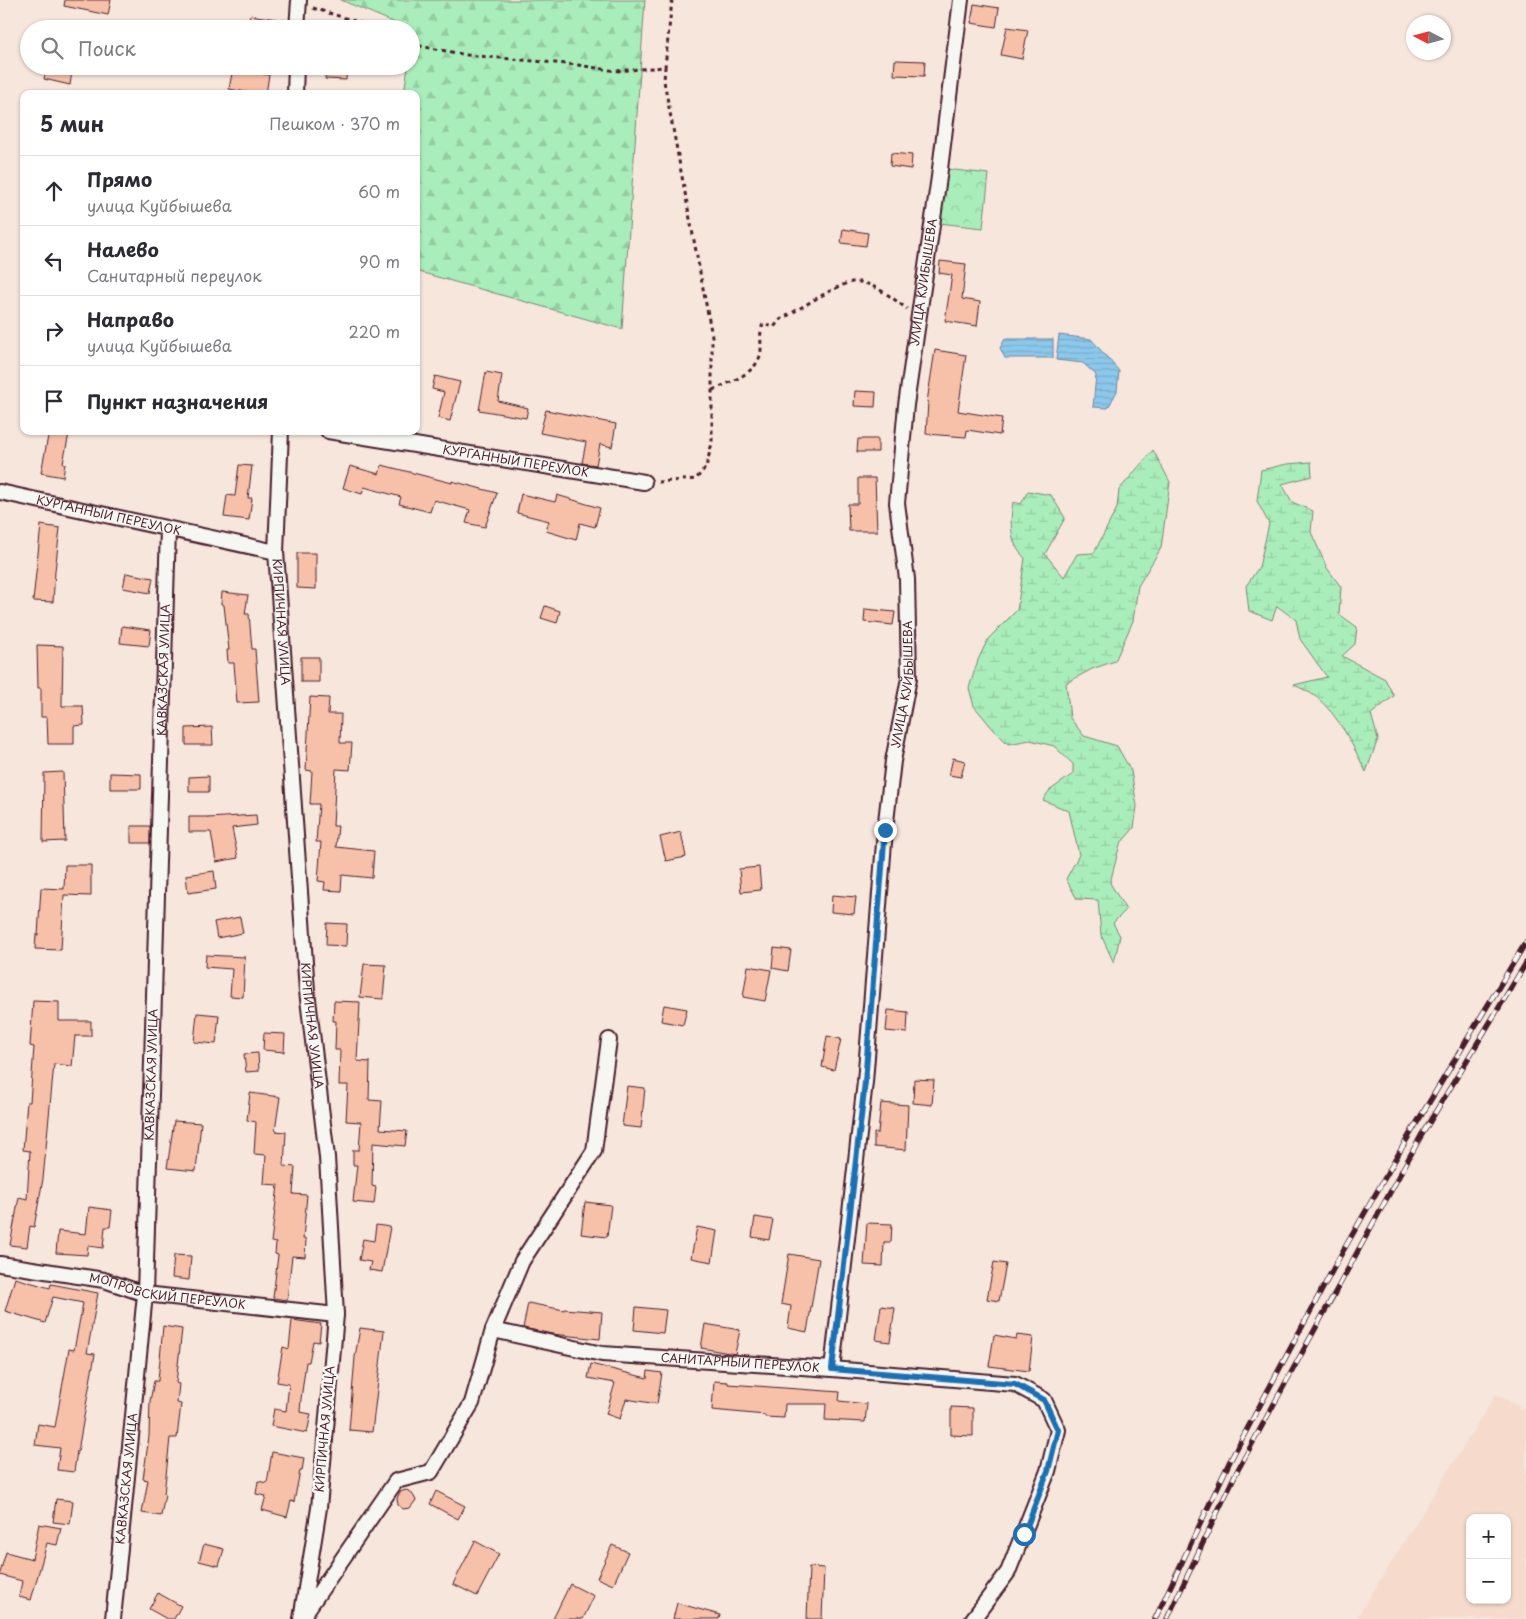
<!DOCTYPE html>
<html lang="ru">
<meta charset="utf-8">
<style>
:root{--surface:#fff;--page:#f2f2f3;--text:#2b2b33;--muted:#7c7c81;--line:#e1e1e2}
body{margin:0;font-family:"Playpen Sans",sans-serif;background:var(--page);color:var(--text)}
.controls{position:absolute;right:15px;bottom:15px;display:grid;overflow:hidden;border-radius:10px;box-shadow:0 1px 4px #0004}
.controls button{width:45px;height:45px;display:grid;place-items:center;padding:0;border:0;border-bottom:1px solid var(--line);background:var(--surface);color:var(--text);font:25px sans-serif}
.compass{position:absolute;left:1406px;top:15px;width:45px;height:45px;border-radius:50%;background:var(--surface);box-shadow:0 1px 4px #0004;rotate:276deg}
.stop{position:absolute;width:15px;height:15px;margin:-11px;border:4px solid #1f6fb2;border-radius:50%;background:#fff}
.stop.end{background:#1f6fb2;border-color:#fff;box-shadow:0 1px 5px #0008}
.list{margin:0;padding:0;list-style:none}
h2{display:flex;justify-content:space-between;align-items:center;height:65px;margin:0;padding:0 20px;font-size:21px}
h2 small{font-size:16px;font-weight:400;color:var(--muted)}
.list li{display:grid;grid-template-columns:32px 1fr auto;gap:15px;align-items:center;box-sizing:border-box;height:70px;padding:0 20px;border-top:1px solid var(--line)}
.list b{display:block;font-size:19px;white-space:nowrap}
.list p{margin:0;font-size:16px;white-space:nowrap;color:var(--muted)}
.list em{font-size:16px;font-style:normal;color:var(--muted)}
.icon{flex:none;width:28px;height:28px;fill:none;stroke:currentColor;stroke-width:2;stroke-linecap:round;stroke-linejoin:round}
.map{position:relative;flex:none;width:1526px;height:1619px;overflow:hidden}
.search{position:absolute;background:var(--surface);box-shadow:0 1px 4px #0004;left:20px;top:20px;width:400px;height:55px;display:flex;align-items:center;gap:12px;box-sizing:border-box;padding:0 18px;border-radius:28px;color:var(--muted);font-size:19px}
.panel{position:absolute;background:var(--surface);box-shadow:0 1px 4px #0004;left:20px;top:90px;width:400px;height:345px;border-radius:10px}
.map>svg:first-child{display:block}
</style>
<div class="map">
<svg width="1526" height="1619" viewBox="0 0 1526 1619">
<defs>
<pattern id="forest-firs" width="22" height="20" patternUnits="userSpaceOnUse" patternTransform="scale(1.25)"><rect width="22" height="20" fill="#a9eeba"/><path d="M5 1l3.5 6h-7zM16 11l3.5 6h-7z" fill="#93cca0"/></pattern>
<pattern id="wetland-marsh" width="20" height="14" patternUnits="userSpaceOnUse" patternTransform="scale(1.25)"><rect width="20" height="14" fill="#a9eeba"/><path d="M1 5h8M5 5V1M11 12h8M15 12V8" fill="none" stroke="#93cca0"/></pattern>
<pattern id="park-crowns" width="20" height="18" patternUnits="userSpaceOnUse" patternTransform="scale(1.25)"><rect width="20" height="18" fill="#a9eeba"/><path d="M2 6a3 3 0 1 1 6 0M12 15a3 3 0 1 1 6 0" fill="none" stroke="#93cca0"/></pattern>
<pattern id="water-rules" width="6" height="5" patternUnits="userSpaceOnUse" patternTransform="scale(1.25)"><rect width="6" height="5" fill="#8bc8eb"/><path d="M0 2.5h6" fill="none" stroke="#79abca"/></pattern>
</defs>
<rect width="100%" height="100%" fill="#f6e6dc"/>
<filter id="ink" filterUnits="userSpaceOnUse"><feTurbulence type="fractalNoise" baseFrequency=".02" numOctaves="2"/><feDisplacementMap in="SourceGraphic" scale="10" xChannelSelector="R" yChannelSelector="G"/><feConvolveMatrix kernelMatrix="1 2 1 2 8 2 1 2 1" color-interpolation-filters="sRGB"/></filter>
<g filter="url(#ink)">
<!-- built -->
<path fill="#f6dbcd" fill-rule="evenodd" d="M1496,1394l30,17v208h-170zM1470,1518h37v82h-37z"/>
<!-- forest -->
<path fill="url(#forest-firs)" stroke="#7a8672" d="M341,0h304l-23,329 -206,-58v-177h-12l4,-28h3l1,-36z"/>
<!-- wetland -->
<path fill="url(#wetland-marsh)" stroke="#7a8672" d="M1153,450l17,32 -9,66 -23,38 -5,35 -18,40 -23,8 -26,14 4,35 14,18 33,10 14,25 6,35 -3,22 -14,16 -10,39 16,27 -13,13 7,13 -6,27 -13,-28 -3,-35 -21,-1 -11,-20 13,-24 -10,-44 -26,-11 6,-9 24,-17v-10l-19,-18 -24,-6 -22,4 -14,-14 -20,-24 -5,-18 9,-28 10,-21 29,-29 8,-52c-16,-14 -15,-37 -12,-56l8,2 7,-13 23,4 14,23 -20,36 19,23 13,-23 17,-1 23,-45 2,-18z
M1311,462l1,14 -30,8 10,18 21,9 -2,21 16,36 14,19 -2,27 18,13 -2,17 -13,12 43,23 9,17 -23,18 7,25 -12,33c-13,-26 -27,-57 -51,-76 -6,-4 -14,-8 -21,-11l33,-8 -27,-38 -4,-19 -19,-14 -5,14 -23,-9 -3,-25 13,-19 10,-43 -12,-23 4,-31 26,-6z"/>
<!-- park -->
<path fill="url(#park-crowns)" stroke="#7a8672" d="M946,169l43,5 -6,54 -44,-5z"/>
<!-- water -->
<path fill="url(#water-rules)" stroke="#71849e" d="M1059,335l32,4 28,32 -2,20 -9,17 -15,-1 3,-32 -13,-12 -27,-3z
M1005,339h48v19h-48l-5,-10z"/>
<!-- building -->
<path fill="#f6c0a9" stroke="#4a1f2b" d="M65,0h46l-3,15 -44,-9z
M974,4l25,4 -3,19 -25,-4z
M250,15l39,6 -1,8h-41z
M1007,27l21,3 -6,29 -21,-4z
M895,60l30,1 -1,15 -30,-1z
M47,66l25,6 -2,13 -26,-6z
M326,66h21l-1,14 -21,-1z
M233,68l36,7 -3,19h-9l-28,-5z
M891,153l21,2 -1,14 -21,-3z
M843,229l25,4 -2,13 -25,-3z
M940,261l26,3 -4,35 18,3 -3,24 -32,-5 7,-46 -13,-2z
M935,350l31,5 -8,56 44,7 -2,17 -33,-5 -1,7 -40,-3 2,-32h-1z
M486,372l16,3 -4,26 30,7 -2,10 -47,-8z
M435,376l25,6 -10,39 -12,-3 6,-26 -12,-3z
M855,391l21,1 -1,15 -21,-1z
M546,410l70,14 -4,23 -12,-3 -4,21 -14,-2 4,-21 -46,-9z
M49,431l20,3 -6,29 2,1 -2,13 -22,-4z
M858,439h20v13h-21z
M239,465l13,1 -4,32h4l-3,22 -25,-3 3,-22 8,1z
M382,465l70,18v-2l45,12 -12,34 -19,-4 4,-13 -36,-10 -4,12 -31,-8 2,-7 -37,-10 -2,7 -19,-6 7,-22 29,8z
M858,478h17l2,53h-28l-1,-27h10z
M521,494l34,8 2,-7 43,13 -5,19 -15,-4 -4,17 -30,-9 3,-10 -32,-8z
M41,525l19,3 -5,43 -2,31 -20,-1z
M297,553h19v36l-19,-1z
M126,573l27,5 -3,15 -27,-5z
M222,592l26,3 -3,19h4l3,35h3l4,53 -22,1 -3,-40h-6l-1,-13h2l-5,-45 -3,-1z
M545,606l15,5 -3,12 -16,-5z
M865,609l30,3 -2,13 -29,-3z
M122,626l29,4 -2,16 -29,-3z
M37,645l26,1 -1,60h21l1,19 -10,1v18h-26l-1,-27h-6v-29h-3z
M301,657h18v25h-18z
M310,697l19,1 -1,16h13l-1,29h12l-2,27 -14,-1 -3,57h5l-2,21 38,4 -2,27 -30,-3 -1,16 -17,-1 1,-8 -7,-1 3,-39h-5l3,-38h-9l2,-33 -6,-1z
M212,727l1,18h-27v-17z
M953,758l12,3 -4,16 -12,-2z
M63,772l2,69 -22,1 1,-69z
M110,773l31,1v15h-31z
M209,776v16h-20v-15z
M256,815l1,10 -25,3 6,30 -22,4 -5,-30h-22v-15h19v1z
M131,826h19v17h-19z
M681,832l5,25 -20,4 -6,-24z
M65,865h26v31l-27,-1 -3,55 -26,-1 1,-14h2l3,-47 23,1z
M759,867l2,23 -20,2 -2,-23z
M214,871l2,18 -28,4 -2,-18z
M832,895l24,2 -2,17 -23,-2z
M240,917l3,16 -26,5 -3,-16z
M327,923l20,1 -1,22 -20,-1z
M774,948l17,2 -3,21 -16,-3z
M206,955l39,2 -2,40 -13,-1 2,-27 -27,-2z
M364,964l22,1 -3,34 -23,-2z
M748,966l23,4 -6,31 -22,-4z
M33,1001l26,1v19h32v15h-16l-3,30 -18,-2 -11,115 -9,48 -4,-1 -3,21 -17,-2 9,-48 8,2 3,-48 -7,-1 4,-48h3l4,-55 -4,-1z
M334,1001l26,1 -3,59 13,1 -1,38 13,1 -2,28 27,2 -2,15 -32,-3 -1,43 4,1 -2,17 -21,-2 4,-37h-4v-15h6l2,-28 -15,-1 2,-36h-9l1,-35h-5l1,-29h-3z
M664,1005l23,4 -4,16 -22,-4z
M888,1010l20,2 -1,21 -21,-2z
M197,1013l22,2 -3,29 -22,-2z
M264,1033l21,1 -1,18 -21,-2z
M827,1036l14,3 -7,31 -12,-3z
M258,1053l1,18 -13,1 -2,-18z
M914,1079l20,1 -2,25 -19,-2z
M627,1086l18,2 -4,40 -19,-2z
M250,1093l30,4 -5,34 11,1 -2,34 11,1 -2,27 14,1 -4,44h3l-1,18 -13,-1 -5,44 -14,-2 5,-43 -3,-1 1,-11 -5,-1 7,-57 -14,-1 2,-29 -12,-1 2,-32 -9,-2z
M881,1103l27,2 -2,45 -32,-3v-14h4z
M174,1121l27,2 -5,48 -29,-3z
M585,1202l26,3 -4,32 -26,-3z
M89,1207l23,3 -2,17h-5l-2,21 -15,-2 -1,9 -31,-2 2,-22 28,3z
M755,1217l18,3 -4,20 -17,-3z
M867,1223l25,1 -1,18h-7l-1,24 -19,-1z
M376,1225l14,2 -8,45 -13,-2 2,-8 -12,-2 4,-21 11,2z
M697,1227l20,4 -5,31 -21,-4z
M789,1254l30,5 -12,73 -19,-4 3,-22 -10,-2z
M174,1255l17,1 -2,24 -17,-2z
M994,1262l12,2 -7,37 -12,-2z
M15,1278l35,10 1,-4 47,9 -11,60 8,1 -17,97h-1l-3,21 -17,-2 3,-22 -25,-3 3,-21 17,3 14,-78 5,1 9,-47 -30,-6 -8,26 -40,-12z
M528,1303l36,7v-1l38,3 -2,27 -48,-5 -29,-6z
M881,1306l14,2 -5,34 -14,-2z
M636,1307l30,3 -3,23 -29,-3z
M292,1320l29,4 -2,18 -6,-1 -4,21h-3l-5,37 -1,13 11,2 -4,19 -36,-7 3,-17 12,2 3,-27 -12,-2 6,-35 6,2z
M705,1324l35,6 -5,24 -34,-6z
M163,1326l19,3 -6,54 3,1 -2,19 4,1 -4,34h-7l-6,56h1l-4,22 -19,-3 6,-33 -5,-1 6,-43 1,-35 4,-20h4z
M360,1328l24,3 -12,101 -23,-2 6,-73z
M994,1335l22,4 1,-4 16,2 -4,34 -40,-5z
M591,1364l56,14 1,-7 14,2 -5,31 -31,-5 -6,20 -14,-5 9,-31 -27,-5z
M714,1381l14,1v2l112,8 -1,9 28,3 -2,18 -40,-2 1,-16h-41l-1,14 -19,-1v-2l-53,-5z
M951,1407l22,1v28l-22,-1z
M272,1452l32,6 -2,13h-2l-6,31 -3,-1 -4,16 -25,-7 4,-14 -10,-2 2,-13 9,2z
M406,1490l5,2 5,8 -6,8 -7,1 -5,-4 -1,-7 3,-6z
M436,1491l29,15 -7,13 -28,-15z
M56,1499l17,2 -3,23 -17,-2z
M39,1524l22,4 -4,17 -10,-2 -16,57 -12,-3 3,-16 -22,-6v-2l6,-21 26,7z
M475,1541l24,13 -22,42 -24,-12z
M204,1544l20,5 -5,17 -20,-5z
M612,1545l16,7 -15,33 -16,-7z
M809,1567l15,1 -2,51h-15z
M570,1584l24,12 -11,23h-30z
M158,1593l23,13 -7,13h-7l-18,-10z
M677,1603l43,12 -1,4h-46z"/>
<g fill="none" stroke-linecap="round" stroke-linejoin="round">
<defs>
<g id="minor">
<path d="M297,29l2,-29"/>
<path d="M295,94l1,-28"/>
<path id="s1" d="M281,431l-5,121 31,439 20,166 9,158 -17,193 -18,111"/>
<path id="s2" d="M328,431l316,51"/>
<path id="s3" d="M0,492l276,60"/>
<path id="s4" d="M0,1264l104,16 41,14 191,21"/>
<path id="s5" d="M493,1330l109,24 230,15 183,15 29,16 14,30 -10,41 -40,101 -35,47"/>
<path id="s6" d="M832,1369l33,-287 20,-252 8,-69 16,-83 -2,-99 -10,-76 9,-98 33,-228 22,-177"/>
<path d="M303,1616l93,-135 35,-9 41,-69 21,-73 29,-69 72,-110 15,-111"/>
<path id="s7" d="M113,1619l32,-325 23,-765"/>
</g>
</defs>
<!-- minor casing -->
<use href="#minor" stroke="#4a1f2b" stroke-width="18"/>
<!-- path -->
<path stroke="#4a1f2b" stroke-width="3" stroke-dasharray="4 4" stroke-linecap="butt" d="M313,8l67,21
M411,43l9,3 47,9 111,10 38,6 49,-4 7,-67
M713,390c16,-8 41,-15 47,-34 3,-10 -2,-21 3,-32l11,3 6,-7c16,-9 56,-35 72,-38 17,-3 42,17 55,27
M658,482l38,-3 10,-12 6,-24v-107l-48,-255 1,-14"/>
<!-- minor -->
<use href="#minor" stroke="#f6f6f2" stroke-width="14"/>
<defs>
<path id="rail" d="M1155,1619l75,-158 109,-203 68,-119 119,-197
M1167,1619l68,-144 186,-339 105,-173"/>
</defs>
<!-- rail casing -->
<use href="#rail" stroke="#4a1f2b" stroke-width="5.5"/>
<!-- rail -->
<use href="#rail" stroke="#f6f6f2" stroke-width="4" stroke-dasharray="11" stroke-linecap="butt"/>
</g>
</g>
<g fill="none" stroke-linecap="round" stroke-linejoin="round" filter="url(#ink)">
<!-- route -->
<path stroke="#1f6fb2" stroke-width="6" d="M885,830l-20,252 -33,287 183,15 29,16 14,30 -10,41 -24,63"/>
</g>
<g text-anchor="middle" stroke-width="5" stroke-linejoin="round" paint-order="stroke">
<!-- street labels -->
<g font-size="12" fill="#4a1f2b" stroke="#f6f6f2">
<text dy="4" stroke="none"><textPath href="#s6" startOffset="1094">УЛИЦА КУЙБЫШЕВА</textPath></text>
<text dy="4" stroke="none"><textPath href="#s2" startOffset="190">КУРГАННЫЙ ПЕРЕУЛОК</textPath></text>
<text dy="4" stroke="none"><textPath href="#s3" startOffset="111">КУРГАННЫЙ ПЕРЕУЛОК</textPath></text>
<text dy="4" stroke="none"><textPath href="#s1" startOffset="191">КИРПИЧНАЯ УЛИЦА</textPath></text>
<text dy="4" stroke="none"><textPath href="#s7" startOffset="951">КАВКАЗСКАЯ УЛИЦА</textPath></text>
<text dy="4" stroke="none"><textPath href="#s6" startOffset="689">УЛИЦА КУЙБЫШЕВА</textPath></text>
<text dy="4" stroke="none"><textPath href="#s1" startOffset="596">КИРПИЧНАЯ УЛИЦА</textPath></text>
<text dy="4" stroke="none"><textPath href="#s7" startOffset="546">КАВКАЗСКАЯ УЛИЦА</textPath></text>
<text dy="4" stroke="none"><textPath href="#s4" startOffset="170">МОПРОВСКИЙ ПЕРЕУЛОК</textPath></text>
<text dy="4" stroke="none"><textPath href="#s5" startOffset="250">САНИТАРНЫЙ ПЕРЕУЛОК</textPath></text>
<text transform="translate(325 1429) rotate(-85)" y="4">КИРПИЧНАЯ УЛИЦА</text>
<text dy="4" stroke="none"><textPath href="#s7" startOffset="141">КАВКАЗСКАЯ УЛИЦА</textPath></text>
</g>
</g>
</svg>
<div class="controls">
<button>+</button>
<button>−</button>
</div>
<svg class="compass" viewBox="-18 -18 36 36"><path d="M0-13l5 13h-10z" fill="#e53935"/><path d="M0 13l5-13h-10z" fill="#7c7c81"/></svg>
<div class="stop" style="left:1024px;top:1534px"></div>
<div class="stop end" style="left:885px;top:830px"></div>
<div class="search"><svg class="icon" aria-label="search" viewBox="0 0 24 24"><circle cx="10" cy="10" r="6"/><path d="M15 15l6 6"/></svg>Поиск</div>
<section class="panel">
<h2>5 мин<small>Пешком · 370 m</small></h2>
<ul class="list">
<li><svg class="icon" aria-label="ahead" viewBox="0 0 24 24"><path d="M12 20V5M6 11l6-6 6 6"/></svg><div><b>Прямо</b><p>улица Куйбышева</p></div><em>60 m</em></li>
<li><svg class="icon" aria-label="left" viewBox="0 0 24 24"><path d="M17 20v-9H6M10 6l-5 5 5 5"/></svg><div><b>Налево</b><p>Санитарный переулок</p></div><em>90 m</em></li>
<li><svg class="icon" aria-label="right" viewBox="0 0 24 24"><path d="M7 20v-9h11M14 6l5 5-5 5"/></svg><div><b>Направо</b><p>улица Куйбышева</p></div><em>220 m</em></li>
<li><svg class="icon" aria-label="arrive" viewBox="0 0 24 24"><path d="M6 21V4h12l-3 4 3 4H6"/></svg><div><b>Пункт назначения</b></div></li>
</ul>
</section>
</div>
